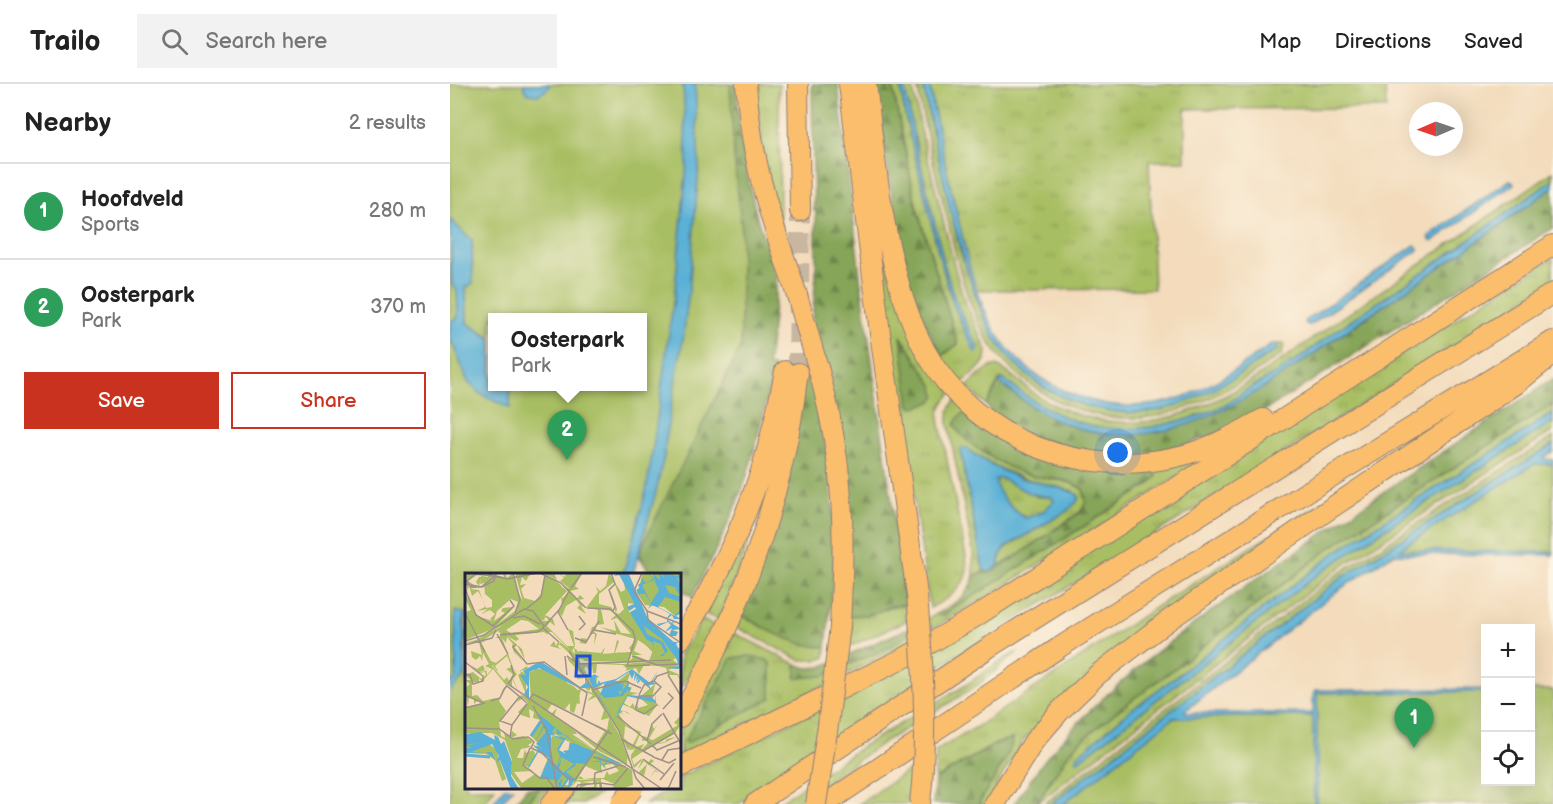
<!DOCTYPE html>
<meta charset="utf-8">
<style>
:root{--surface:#fff;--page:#f2f2f2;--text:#222;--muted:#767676;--line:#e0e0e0;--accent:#c8321e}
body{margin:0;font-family:"Balsamiq Sans",sans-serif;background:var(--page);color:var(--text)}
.controls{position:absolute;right:18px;bottom:18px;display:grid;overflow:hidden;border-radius:0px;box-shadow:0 6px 24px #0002}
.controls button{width:54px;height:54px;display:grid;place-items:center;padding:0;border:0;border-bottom:2px solid var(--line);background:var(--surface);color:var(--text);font:30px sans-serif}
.compass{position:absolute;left:959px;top:18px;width:54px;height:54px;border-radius:50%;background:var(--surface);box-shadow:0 6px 24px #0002;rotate:268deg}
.you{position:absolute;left:668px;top:369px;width:21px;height:21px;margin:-15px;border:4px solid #fff;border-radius:50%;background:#1a73e8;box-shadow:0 0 0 9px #1a73e833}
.badge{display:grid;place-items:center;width:39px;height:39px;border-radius:50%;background:var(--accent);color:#fff;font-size:20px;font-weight:700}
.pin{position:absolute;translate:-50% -50px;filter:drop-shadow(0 2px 3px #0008)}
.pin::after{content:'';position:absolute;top:32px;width:21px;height:18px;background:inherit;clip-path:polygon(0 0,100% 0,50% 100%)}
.popup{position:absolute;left:38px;top:229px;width:159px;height:78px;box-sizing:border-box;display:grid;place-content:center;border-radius:0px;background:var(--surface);filter:drop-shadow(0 2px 4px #0005);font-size:20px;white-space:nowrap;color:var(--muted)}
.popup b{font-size:22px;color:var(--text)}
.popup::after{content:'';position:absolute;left:50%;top:100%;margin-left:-12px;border:12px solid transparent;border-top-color:var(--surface)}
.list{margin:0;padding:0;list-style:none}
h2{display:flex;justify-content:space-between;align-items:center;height:78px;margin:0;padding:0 24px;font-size:26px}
h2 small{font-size:20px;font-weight:400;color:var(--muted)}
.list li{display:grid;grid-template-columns:39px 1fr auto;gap:18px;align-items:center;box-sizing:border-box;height:96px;padding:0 24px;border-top:2px solid var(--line)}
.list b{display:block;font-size:22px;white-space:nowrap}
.list p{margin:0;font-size:20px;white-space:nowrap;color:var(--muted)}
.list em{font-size:20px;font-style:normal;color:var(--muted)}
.actions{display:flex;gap:12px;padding:18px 24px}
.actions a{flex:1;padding:14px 0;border:2px solid var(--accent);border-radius:0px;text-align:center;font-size:21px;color:var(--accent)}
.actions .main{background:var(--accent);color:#fff}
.icon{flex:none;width:33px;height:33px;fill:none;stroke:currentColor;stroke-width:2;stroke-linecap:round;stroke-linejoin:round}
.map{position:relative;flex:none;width:1103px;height:720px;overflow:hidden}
header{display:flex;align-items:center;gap:36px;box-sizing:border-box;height:84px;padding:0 30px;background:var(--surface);border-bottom:2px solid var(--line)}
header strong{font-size:28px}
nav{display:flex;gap:33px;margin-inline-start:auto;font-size:21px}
.search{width:420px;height:54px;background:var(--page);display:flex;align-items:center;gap:15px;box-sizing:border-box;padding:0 21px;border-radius:0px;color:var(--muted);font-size:22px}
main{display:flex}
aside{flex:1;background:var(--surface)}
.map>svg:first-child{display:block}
</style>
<header>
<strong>Trailo</strong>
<div class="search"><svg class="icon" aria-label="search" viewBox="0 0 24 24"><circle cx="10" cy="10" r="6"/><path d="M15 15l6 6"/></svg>Search here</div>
<nav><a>Map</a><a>Directions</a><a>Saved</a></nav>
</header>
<main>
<aside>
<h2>Nearby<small>2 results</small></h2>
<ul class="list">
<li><span class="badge" style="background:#2e9e5b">1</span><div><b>Hoofdveld</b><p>Sports</p></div><em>280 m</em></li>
<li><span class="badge" style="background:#2e9e5b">2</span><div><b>Oosterpark</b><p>Park</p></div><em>370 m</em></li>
</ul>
<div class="actions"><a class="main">Save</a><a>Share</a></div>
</aside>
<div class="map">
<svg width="1103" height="720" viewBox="0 0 1103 720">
<defs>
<pattern id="grass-tufts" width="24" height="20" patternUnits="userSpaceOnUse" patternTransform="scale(1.5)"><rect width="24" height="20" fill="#a8be62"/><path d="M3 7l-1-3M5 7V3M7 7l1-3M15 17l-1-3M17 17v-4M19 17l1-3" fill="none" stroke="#90a356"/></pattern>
<pattern id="forest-firs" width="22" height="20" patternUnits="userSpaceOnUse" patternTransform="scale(1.5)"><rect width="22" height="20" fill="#86a558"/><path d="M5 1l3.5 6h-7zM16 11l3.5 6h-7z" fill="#6d864a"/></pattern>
</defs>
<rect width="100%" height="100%" fill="#fcf5e5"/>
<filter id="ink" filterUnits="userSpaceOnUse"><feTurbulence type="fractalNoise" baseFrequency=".0167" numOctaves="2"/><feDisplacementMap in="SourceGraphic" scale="12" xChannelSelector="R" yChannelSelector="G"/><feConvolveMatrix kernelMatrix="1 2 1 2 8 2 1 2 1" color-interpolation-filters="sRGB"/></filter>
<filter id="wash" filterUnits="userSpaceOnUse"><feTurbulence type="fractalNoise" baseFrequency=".008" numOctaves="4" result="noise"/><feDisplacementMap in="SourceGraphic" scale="24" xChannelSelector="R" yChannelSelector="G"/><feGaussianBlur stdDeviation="1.35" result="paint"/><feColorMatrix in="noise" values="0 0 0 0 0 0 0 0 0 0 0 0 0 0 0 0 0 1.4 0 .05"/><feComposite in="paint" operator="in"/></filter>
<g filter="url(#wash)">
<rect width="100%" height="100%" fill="#f3dbbb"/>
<!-- grass -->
<path fill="url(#grass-tufts)" stroke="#65704e" stroke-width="1.5" d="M305,0h24l1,142 -16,-64z
M442,0h8l5,30 34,141 14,49 14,32 -1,-12 -11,-24 -10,-33 -39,-166 -2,-17h8l10,51 35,141 8,26 22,49c0,14 -15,23 -25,32l-6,-7 -2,1 -14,-19 18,-14 -42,-139z
M467,0h6l8,41 29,126 16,46 12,30 8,13 13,17 19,19 16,12 35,16 45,9 19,-1 32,-6 102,-59 -4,-3h11l-2,10c-74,52 -145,91 -234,42 -24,-14 -48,-34 -62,-59 -20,-36 -29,-76 -38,-116 -12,-45 -23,-91 -31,-137z
M479,0h456l1,24 -201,1v52h-36l5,128 -177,1c-22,-65 -35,-138 -48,-206z
M1103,88v8c-68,49 -136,97 -206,143 -20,14 -39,29 -59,43 -12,8 -26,15 -39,23 -8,4 -14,11 -22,15 -17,9 -34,14 -52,18 -70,18 -117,0 -172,-43h-3l-14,26 -19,-18c6,-5 21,-22 29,-21 8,1 35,26 45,32 75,43 144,25 213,-19z
M427,127l74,182c-7,8 -13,15 -12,26l27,137c0,5 2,10 1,15 -3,18 -23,30 -37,37l-36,-247z
M1103,174v22l-82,55 -289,182 -233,143 -151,102 -59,42h-94l27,-16h8v-11l114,-56 602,-364z
M506,315l11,11 15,42 29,16 22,8 36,6 14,7 3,12 -5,10 -67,47 -16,8 3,-12 6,-7 60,-36 7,-20c-41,-9 -74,-18 -108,-43l-5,7 22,113 2,3 -11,5 -1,-24 -25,-128c-1,-10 1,-17 8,-25z
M1103,320v9l-216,138 -160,125 -48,35 -53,46 2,4 240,-187 64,-43 171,-109v9l-213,136 -304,237 33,-51 10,-11 43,-35 48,-35 161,-125z
M1103,353v7l-211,133 -291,227h-7l292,-229z
M780,360c-107,66 -212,137 -322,198 -74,41 -152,76 -228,113v-29l54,-93 62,31v14l42,-10 71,-34v-6l28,-14 7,1 206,-131 6,-12 -12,1 -13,-5z
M955,366l-380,288 -25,41 -14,25h-8l33,-65 -12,3 -64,37 1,-28 39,-23 178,-119z
M320,380c-12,54 -30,105 -51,156l-14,-6z
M1084,380h19v88l-153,-1 7,-7z
M550,394l38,19h14l3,4 -13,12 -15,5c-13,-6 -30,-24 -33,-38z
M456,520l2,16 -68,31 4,-35 25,-1 23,-9z
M292,531c22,13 58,32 84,32l-1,11 -8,2h-17l-64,-33z
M252,536l14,6 -19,38 -17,25v-35z
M568,568l-44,36 -87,52 -93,64h-17l89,-60 100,-59 39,-27z
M462,684l-2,36h-51z
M90,704h9l-14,16h-9z
M125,704h34l-26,16h-22z"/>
<!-- forest -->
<path fill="url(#forest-firs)" stroke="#54644a" stroke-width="1.5" d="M245,0h41l4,52 8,42 9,40 20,59 -9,89 6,1c-9,39 -17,79 -30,117 -14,39 -33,76 -52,113l-4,-3 -8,-2v-18h-29l-12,-18 17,-64z
M362,0h26l22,193 46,327 -14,2 -23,9 -25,1 3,-38 -35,-256 4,-46v-65h-2z
M425,0h17l24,121 42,139 -17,12 -22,-46 -13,-40 -9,-44 -17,-105z
M1103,103v41l-306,194 -67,25 -41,8 -50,-2 -58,-17 -36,-20 -9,-11 13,-23 19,15 36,22 20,8 26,5 32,2 28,-3 67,-23 69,-42 211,-145z
M451,252l32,49 3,10 -5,7 -17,5 -4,-2z
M356,279c18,54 26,112 28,169 1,38 -4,77 -8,115 -30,0 -59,-17 -84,-32l64,-244z
M1103,295v25l-222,143 -161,125 -48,35 -43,35 -10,11 -33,51h-22c11,-16 22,-33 34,-48 69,-82 158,-142 245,-202 86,-60 173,-117 260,-175z
M517,326l14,12 163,51 12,-1 1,4 -7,8 -206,131 -7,-1c17,-10 32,-18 37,-38l11,-5 2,1 8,-3 19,-11 67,-46 5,-11 -3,-12c-4,-2 -9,-5 -13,-7 -11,-4 -25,-3 -37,-6 -23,-6 -68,-30 -79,-51l4,-7z
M459,544v6l-21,14 -43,18 -7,2 -14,8 -28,2v-14l11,4 14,-1z
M299,572l18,4 4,4v34l-84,45 -3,-1 48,-84z
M562,655c0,17 -25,49 -34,65h-45l2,-25 64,-37z
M77,704h13l-14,16h-12z"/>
<!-- green -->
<path fill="#a8be62" stroke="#65704e" stroke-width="1.5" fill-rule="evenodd" d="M0,0h280l4,74 7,66v122l-113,228h-162v214h29l-11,16h-34zM42,234h150v68h-150z
M1035,606l1,92h44l1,-92h22v114h-238l1,-112z
M863,632l1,88h-251l110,-86z"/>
<!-- water -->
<path fill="#5ab0d6" stroke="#3e6988" stroke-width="1.5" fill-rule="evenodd" d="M74,0h25v4l-11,7 -10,-1 -4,-5z
M233,0h12l4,82 -10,124 -6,50 -14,77 -5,39 -8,36 -23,82h-10l23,-83 6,-36 23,-166 12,-126z
M450,0h4l13,66 28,117 10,33 24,50 -4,2 -22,-48 -14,-49 -34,-141z
M473,0h6c9,48 19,95 31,142 9,41 19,84 44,118 19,24 44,42 73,52 34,13 72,13 106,1 33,-12 61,-34 90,-53l3,1 1,5c-32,20 -63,43 -99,55 -31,11 -64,9 -95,0 -36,-11 -68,-35 -89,-67 -6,-9 -9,-19 -13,-29 -13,-33 -22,-66 -31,-100 -9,-42 -19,-83 -27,-125z
M1060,96l4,4 -81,57 -3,-1 -1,-4z
M1103,96v7c-62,46 -126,89 -190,132 -88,61 -193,152 -307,101 -21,-10 -39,-24 -57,-38l4,-3c57,45 104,62 177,42 16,-4 32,-9 47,-17 8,-4 14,-11 22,-15 13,-8 27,-15 39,-23 21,-14 39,-29 59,-43 70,-46 138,-94 206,-143z
M0,135l22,22 1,42 -7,5 1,35 25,16v47l7,1 2,2 9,-1v20l-22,-10 -9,-5 -11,-11 -18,-45v-15l8,-5 -1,-28 -5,-5z
M965,161l3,3v2l-106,74 -2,1 -4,-1 -1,-3z
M1103,329v9l-171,109 -64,43 -240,187h-2v-4l53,-46 48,-35 160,-125z
M1103,360v7l-9,6v2l9,1v4h-19l-127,80 -7,6 153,2v3l-160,-1 -56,37 -152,120 2,2h126v-19l3,-4 169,-1v3l-168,1v111h-3l-1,-88 -140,2 -110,86h-12l291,-227z
M516,364c16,13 35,23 54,30 14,4 51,10 59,18l-2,6 -10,9 -61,36 -5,7 -3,12 -9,6 -4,-1 -2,-3 -22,-113 -1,-6zM550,394c22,10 26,18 52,19l2,4 -12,11 -16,6c-12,-6 -29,-24 -31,-38z
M5,527l9,2 1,63 -15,15v-7l6,-7z
M54,704h9l-13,16h-8z"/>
</g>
<g filter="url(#ink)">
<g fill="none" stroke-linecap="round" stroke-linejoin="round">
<!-- highway-tunnel -->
<path stroke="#c9b6a1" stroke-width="20" stroke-dasharray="20 10" stroke-linecap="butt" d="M348,289l2,-162"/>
<defs>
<path id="highway" d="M296,0c2,23 4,46 9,69 9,48 26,95 42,142
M348,0l2,127
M399,0l31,249 37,262
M416,0c10,83 17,171 50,248 42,99 152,147 255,126 32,-6 64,-23 92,-39
M369,287c7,26 13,53 17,81 9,57 7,116 4,174
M230,556c32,-50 61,-109 80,-166 11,-34 18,-68 25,-103
M230,633c52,-88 90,-184 109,-285 4,-20 6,-40 9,-59
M230,683l118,-57 110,-54 67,-39 307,-197 271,-175
M101,720l14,-16
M305,720l233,-156 565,-355
M375,720l235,-157 258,-162 235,-144
M545,720l39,-63 26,-30 37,-36 69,-53 165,-114 185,-124 37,-30"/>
</defs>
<!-- highway casing -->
<use href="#highway" stroke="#8a7e7b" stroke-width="22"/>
<!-- highway -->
<use href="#highway" stroke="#fabe6d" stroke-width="20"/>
<defs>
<path id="highway-bridge" d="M347,211l22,76
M467,511c6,70 11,139 3,209
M171,720l12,-16
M366,720l12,-79 12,-99"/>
</defs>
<!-- highway-bridge casing -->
<use href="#highway-bridge" stroke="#8a7e7b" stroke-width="22" stroke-linecap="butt"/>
<!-- highway-bridge -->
<use href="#highway-bridge" stroke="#fabe6d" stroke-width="20"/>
</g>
</g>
<!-- overview -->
<g transform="translate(15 489)">
<rect width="216" height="216" fill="#f3dbbb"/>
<path d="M1,0l22,4 -1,-4 17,4 -1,-4h2l2,5 6,-5 4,17 6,12 -8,-29 23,1h-8l-4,7 -4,-4 -2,8 6,-1 -5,5 3,9 11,3 6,-7 5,-21h8l3,7 -10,-5 14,10 -3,11 5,2 5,-6 -6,-7 8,4 -10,-8 4,-3 -5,-5 5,4 2,-4 -1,5 2,-5h15l-7,13 4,3 -9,2 7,8 3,-4 4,4 -7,1 9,8 12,-16 -2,-5 4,4 6,-5 3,-13 12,19 4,-2 -1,-8 10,22 -6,-1v7l11,15 -9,-13 5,-2 -4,2 12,17 -4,9 10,7 4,-3 -2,4 3,-5 9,12 -4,3h14l-17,-21 -4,-4 -4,3 -4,-8 8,4 12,11 12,17 -3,2 6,5 -11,5 10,4 3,7 -4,-6h-9l-2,-7 -8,-2 -14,-1 -5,9 -3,-6 -11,3 2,-2 -4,-4 -26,-1 -1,9h-3l-1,-8 -1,8 -5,-7 -2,3 5,9h8l-1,8 6,-1 -5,3 4,5 4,-10 7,-1v4l19,-15 -5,14 5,3 2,-4 -3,8 8,1 -10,3 -4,7 6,4 3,-4 2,6 2,-7 1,6 10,-3 -8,-7 7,2 4,-3 -10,-1 14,-12 -3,14 8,9 -3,-2 -8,11 -27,-12 -2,6 7,2 4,3 -8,-4 -4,3 7,11 15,7 -7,16 10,-4 -4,7 7,-7 1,-4 -6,1 1,-5 6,2 3,-13 2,4 3,-4 -8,14 4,1 25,-15 -4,-2 7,-8v10l-6,8 -22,12 1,1 5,-3 6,-1 2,-3 9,-2 -12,6 -7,1 -3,3 -3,-1 -19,13 2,6 7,-6 7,4 3,-4 3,2 -5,4 10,8 -4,-2 -6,8 6,-9 -8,-6 -3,12 -6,-3 9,-9 -3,-3 -6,8 4,-9 -8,8 -3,-9v-4l4,-6 -6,1 2,-4 -3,4 -12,-24 -36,-60 39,68 11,29 -3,-5v7l-28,-14 -24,-20 2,3h-5l19,13 -21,-11 62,34 1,15 -7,2 2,2h-15l1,-5 -12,-1 -2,6 -2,-9 -2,9 -15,-1 13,-1v-6l-13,1 10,1 -12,6 2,-7 -4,-1 -8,8 5,-7 -4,-4 -5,7h4l-1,4h-11l-1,-5v5l-35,-1 -10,-14 1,-14 -7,-20 -13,-7h-27v-22l4,1 -4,-5 18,-4 -5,-3 -4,4v-6l-5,-1 -1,9 -3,-18 5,-4 -5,-4h6l-6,-5 8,-3 8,7 5,-4 -1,-3 -6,1 -8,-8 6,4 6,-4 2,5 -6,2 7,-1v-4l1,8 5,-6 -7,-3 4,-2 -6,-11 -1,8 -2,-5 -4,4 -4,-3 -1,-6 11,4 -3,-13 -14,1 11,-3 27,-15 -38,15v-28l6,-2 -6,-11v-5l3,4zM12,2l4,1v1h-2l-3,5 3,4 2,-8 -1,6 4,-1 1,11 7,6v7l-6,1 -7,-18 -9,-1 7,-2 -9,-6zM149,9l10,27 -5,5 -3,-1 1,-4 -7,-20 6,25 -5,-7 -12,-3v-10zM4,13l3,10 6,-5 6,11 1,5 -8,4 11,-2 -7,5 9,-4 5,4 -5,5 3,2 -16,-5 -10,-24zM96,24l1,8 -5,6 5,5 4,-10 10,-6 4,5 -3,3 9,6 -2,3 2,-3 -5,-8 17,4 -1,16 -5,1 -4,12 -7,-1 -1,5 6,1 4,-10h5l-1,11 3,-11 -4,-3 25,3 17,5 -2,4 -6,-2 6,2 -4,5 3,4h-5l-2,7h-5v-6l5,-1 -10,1 4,-12 -2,-1 -3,13 -12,3 3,-9 -4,6 -22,-2 1,6h-3v-7l-3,-2 1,6 -3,-3 3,-5 -2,-15 -5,-2 6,17h-7l-20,-20 3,-4 5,4 -2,-7 -8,-4 4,6h-7l2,-10 2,3zM46,26l7,3 -3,9 -17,13 16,-17 -11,1 -2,3 4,2 -11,8 3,-10zM136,36l11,2 4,4 -6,5 7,-2 14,16 -10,-1 -7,-13 2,11 -16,-4 14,6 -19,-2 2,-6 7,-1zM56,47l7,1 11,8 -28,4 -5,-3zM33,58l4,4 -7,3h5l7,16 -11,9 -5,-2 -10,-18 5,-2 -6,1zM79,59l4,3 -1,-3h5l18,18 -11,-9 2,3 -3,-2 -2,4 -2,-5 -4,5 11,3 -3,-2 1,-3 9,8 5,5 -3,3 -3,-6 1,6 16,17 -7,-2v4l8,-1v8l6,2h-6l4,3 2,-3 1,5 -15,-6 3,3h-7l-3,-6 -4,3 1,-6 -25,-12 -13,3 2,27 -10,-4 -4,7 6,-4 5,4 -10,10 3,3 9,3 -1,-9 5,3 -1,6 8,2 -10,16 9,9 -7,2 7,2 6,-13 9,-2 14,8 1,-3 -2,13 7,5 -7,1 -1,-5 -4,3 5,4 -5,-2 -5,-7 5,-12 -11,-3 -2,6 -1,-5 -5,13 -6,2 8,4 4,-4 2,7 -4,-1 -8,20 -5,-4 -13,9 -8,-11 19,-1 -10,-6 6,2 7,-12 -3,-5 -7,3 -1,-4 -2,9h-6l4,-9 10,-2 -3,-2 5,-3 -9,-6 -13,2 6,-3 -5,-4 -2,6 -6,-5 1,6 -4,-2 -2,-14 7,-11 -7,-10 9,-17 4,3v-8l6,11 -5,-11 4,-5 -4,-4 2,1 3,1 2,-1 1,2 -3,2 8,19v-20l-6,-3 8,-2 -1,-3 -9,6 -4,-2 -12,-32 4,5 1,-6 6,7 -1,2 1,4 4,7 -2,-5 8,10 -9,-15 3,-2 8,15 -3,-11 -15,-13 9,5 3,-2 -4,-4zM173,67l15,10 -4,11 -15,-6h8l-8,-4zM163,79l6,4 -6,7 44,-3 -49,4 -33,-2 4,1 -13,1 -2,-5 49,2zM42,83l5,11 -6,2 7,5 -4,7 -2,-4 -3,3 -12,-14 2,-2 -1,2 4,5h1l-3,-5zM28,96l13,16 -6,12 -6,4 2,-3 -13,3 -6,-6 -5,1v-14h7v-4l3,4zM116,117l12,5 -6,6 9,-4 8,13 -3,10 8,-2 -2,12 -14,-7 12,8 -9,14 -42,-29 3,-8 -6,6 -4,-3 4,-10 14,8 5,-6v8l4,2zM160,153l14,7 -7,13 -8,-8zM148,191l6,7 -10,4 -2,-4 -3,7h-9v-4l-1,4 -10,1 -4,-3 4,-6 -6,9h25l11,5 -13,-1v-4l-24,1 8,-14 17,7 -1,-8 5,4 -1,-4z" fill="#a8be62" fill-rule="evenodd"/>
<path d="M178,0h8l3,5 -2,-5h29v40l-6,3 -11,-9 -19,-2 -8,-12zM95,12l7,6 -22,24 5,5 -5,-3 -1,4 -4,-4 4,-14zM171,36l33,38 7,11h-18l-40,-42 9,-5 14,21 -11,-20zM112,78l9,4 45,-3 -3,10 -43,-1 -10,-7zM72,95l36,18 6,5 1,13 -12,-3 -3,8 -13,-5 -5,7 -16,-11 3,-31zM163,108l-2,4 5,3 -16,31 -16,-22 6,-13 8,3 3,-5zM30,128l10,10 -9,13 -25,2 -6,-15 22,-8 9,6zM18,167l13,9 10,30 -4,2 -7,-21 -9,-6 -21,-1v-11z" fill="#a8be62"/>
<path d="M153,0l11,1 18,43 25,25h6l-3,3 6,5v18l-4,1 -10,-1 12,-2 -3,-8 -14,-19 -18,-13 3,8 16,8 5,9 -5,5h-4l6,-3 -4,-9 -8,-3 1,9 -2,-8 -5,-2 -17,-27 6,-4 -1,-2 -6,4 -2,-4 7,-3 -11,-25 -4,-4 -5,1zM178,0l-2,4 5,6 7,-4 -3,-6 6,9 -4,-9 8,7 -1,-7 5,4 -1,-4 14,3 4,-3v7l-5,-3 5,8 -2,9 -4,-7 -10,-2 4,8 12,4v5l-16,-5 -7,10 17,9 3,-4 3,1 -5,3 5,3h-7l-2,-4 -5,4 4,4 3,-3 -2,4 3,-3 -2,3 8,5 -9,1 6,2 -2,4h-7l3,-8 -7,4 6,-7 -3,-3 -9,4 -2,-2 10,-2v-4l3,-4 -9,-5 -3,5 3,-5 -9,-4 -4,4 3,-6 -6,-9h-6l7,11 -10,-15 4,-2 -2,-3 4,-3 -1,-6zM189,7l5,10 -8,13 -9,-18zM72,90h6l37,24 7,-5 6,5 -4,-8 5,-5 5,3 -4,1 2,7 2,-5 1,3 16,-4 16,-10 18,14 8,-12 -6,11 6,2 -9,1 2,5 -12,-11 1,2 -2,2h-1l2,-6 -3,5 1,-7 -3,6 1,-9 -3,7 -3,-7 -14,9h8l-4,7 5,-6 -2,9h-4l2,4 8,-13 -3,-1h4l-1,14 24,2 3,4v-7l1,9 -29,-7 -7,15 4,4 -4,-3 -2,4 2,-10 -6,13 -15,-22 6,-14 -11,5h-15l-40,-20 -10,4v27l-5,-5 4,-7 -8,-12h6l-3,-4zM161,112l5,3 -17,31 -14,-22 1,-3 3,4 19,-2 6,-8zM69,135l1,2 4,4 4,8 -4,-8 35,29 49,21 -10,-2 2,3 -8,-4v3l-5,1 5,-3 -6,-4 -1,15v-11h-11l11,-1 -5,-5 18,5 -20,-9 -7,12 -10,-1 -1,3 -9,6 9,7 -6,10 4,-6 -5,6 1,-10 -7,10 -3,-1 -1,-5 5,-5 -3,10 7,-9 -4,-5 -3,5 3,-6 11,-9 -13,-7 -4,9 5,-8 -3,10 4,5 -6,10 -2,-8v5l-15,-2 9,-19 -10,18 10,-19 -10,-7 -10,17 -1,-1 10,-17 -5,-5 9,3 -6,-4 10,-12 -2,-5 -9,15 9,-18zM91,154l1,7 9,1 10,9 -6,-1 -1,7 -6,1 3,3 -7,-4 7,-12 -14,-3 4,-1 -4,-2zM86,162l12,5 -6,9 3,7 -3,10 -6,-6zM15,159l15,8 -1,-5 4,2 3,7 3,-3 8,21 -1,14 8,13h-8l-11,-29 -4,2 3,-6 -7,-12 -21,8h21l3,8 -9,-8 -21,1v-4l7,-2 -7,-1 14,-3 -14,2v-11z" fill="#5ab0d6" fill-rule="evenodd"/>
<path fill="none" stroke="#5ab0d6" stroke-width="3" d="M155,0l25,47 30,25 6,16M66,163l10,-15M0,182l25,2"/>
<path fill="none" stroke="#9f9188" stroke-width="1.5" d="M48,0l7,27 -5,13M75,0l21,10 25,25M146,0l4,11 -6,6 6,17 -2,4M177,0l-8,18 13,20M23,1l19,5 18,-4M26,3l17,3 29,-6M1,7l5,7h10l13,-10M0,10l10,-9 19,2M0,11l17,3 12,-6 2,-8M106,15l11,-15M0,16l11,26 19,12M122,35l23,1 23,22 2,8 -8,27M61,36l15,-12 4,-22M182,37l1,10 33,23M182,38l34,13M93,39l12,-23M93,39l10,18M0,40l20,39M114,43l6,8 -6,6M48,45l11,-2 16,8M29,52l20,-19 -4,-6M78,55l16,14M129,57l22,4M73,59l-34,2 -4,1 37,-3 4,-2 17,-19M32,61l11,20M110,65l11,4 13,-21M0,68l19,-6 40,-26 9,2 11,15M0,72l27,-7 4,-8M51,72l-3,2 14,17 17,-2 43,31 -5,23M104,78l50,80 17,47 9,11M100,83l2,19M102,83l11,8 93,-4M167,83l25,9 24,-1M0,89l18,14v5l-10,3 -3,-9 -5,-1M162,93l23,-1M203,102l13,21M43,111l6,-9 -3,-10M43,111l154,105M39,116l3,-3 20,17M127,117l33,-9 16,7M0,122l18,8M174,122l5,-10 10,-4M64,127l4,-6 79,40M26,128l9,-3 4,-9M68,133l14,25 10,58M0,135l20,-5M198,136l10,-11 -5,-5M170,137l4,-14h14l8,-9 -7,-6 3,-5 12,-4M171,137l8,4 13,-9M198,140l18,31M152,143l34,28M47,152l-12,-4 20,-25M0,155l33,1M33,155l15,11 15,-2 6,5 -3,6 11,5 24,24 9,3M45,164l2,-12 15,-21M156,166l33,18M182,168l5,-17 10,-10M187,172l5,5 21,-9M65,175l-7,17 17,13h7l8,11M178,178l31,-18M128,184l33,10M188,184l16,6 7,-4M178,186l21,15M197,187l6,-10 13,-2M110,207l34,-50M195,207l14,-17M129,210l1,-10 23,-7M149,212l14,-17M111,216l2,-4 23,-2M136,216v-6l13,2M203,216l8,-18"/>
<path fill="#1d4ed8" fill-opacity="0.15" stroke="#1d4ed8" stroke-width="3" d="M112,83h13v20h-14z"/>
<rect width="216" height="216" fill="none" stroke="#22223b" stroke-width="3"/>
</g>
</svg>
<div class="controls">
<button>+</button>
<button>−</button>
<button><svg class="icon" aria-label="locate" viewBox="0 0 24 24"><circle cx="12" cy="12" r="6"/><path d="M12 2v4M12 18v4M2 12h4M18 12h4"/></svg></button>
</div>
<svg class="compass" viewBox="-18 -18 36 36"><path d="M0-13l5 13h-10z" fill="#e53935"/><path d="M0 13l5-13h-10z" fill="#767676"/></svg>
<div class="you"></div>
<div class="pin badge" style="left:964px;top:664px;background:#2e9e5b">1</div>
<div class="pin badge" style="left:117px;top:376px;background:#2e9e5b">2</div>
<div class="popup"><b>Oosterpark</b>Park</div>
</div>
</main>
